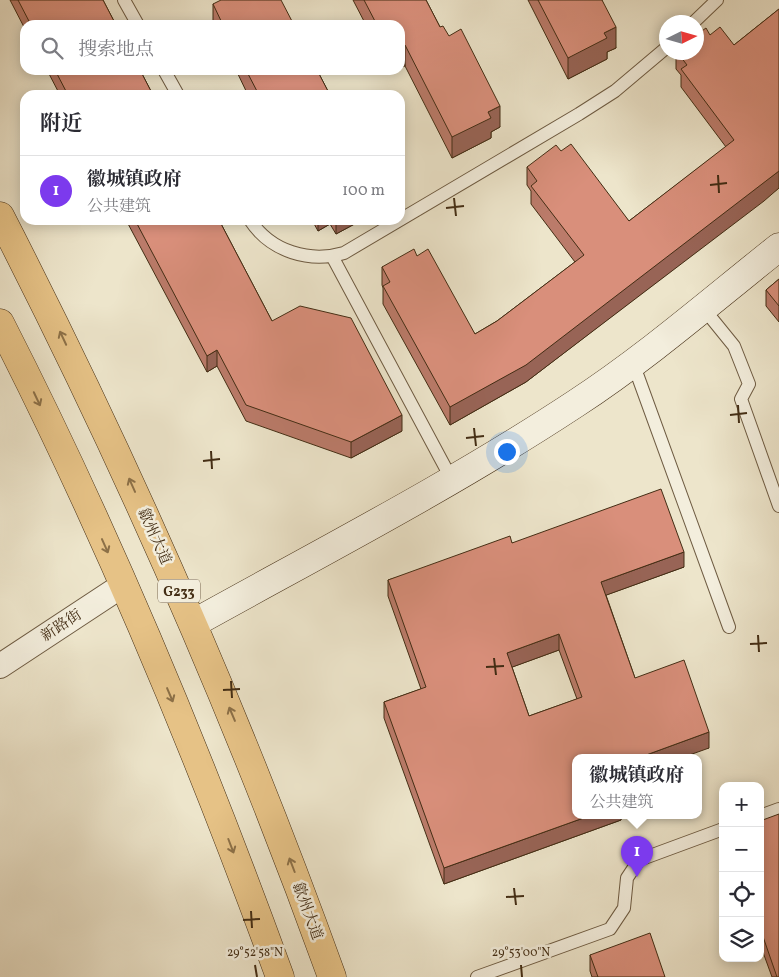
<!DOCTYPE html>
<html lang="zh">
<meta charset="utf-8">
<style>
:root{--surface:#fff;--page:#f2f2f3;--text:#2b2b33;--muted:#7c7c81;--line:#e1e1e2;--accent:#7c3aed}
body{margin:0;font-family:Vollkorn,"Noto Serif SC",serif;background:var(--page);color:var(--text)}
.controls{position:absolute;right:15px;bottom:15px;display:grid;overflow:hidden;border-radius:10px;box-shadow:0 2px 12px #0003}
.controls button{width:45px;height:45px;display:grid;place-items:center;padding:0;border:0;border-bottom:1px solid var(--line);background:var(--surface);color:var(--text);font:25px sans-serif}
.compass{position:absolute;left:659px;top:15px;width:45px;height:45px;border-radius:50%;background:var(--surface);box-shadow:0 2px 12px #0003;rotate:85deg}
.you{position:absolute;left:506px;top:451px;width:18px;height:18px;margin:-12px;border:4px solid #fff;border-radius:50%;background:#1a73e8;box-shadow:0 0 0 8px #1a73e833}
.badge{display:grid;place-items:center;width:32px;height:32px;border-radius:50%;background:var(--accent);color:#fff;font-size:16px;font-weight:700}
.pin{position:absolute;translate:-50% -41px;filter:drop-shadow(0 1px 2px #0008)}
.pin::after{content:'';position:absolute;top:26px;width:18px;height:15px;background:inherit;clip-path:polygon(0 0,100% 0,50% 100%)}
.popup{position:absolute;left:572px;top:754px;width:130px;height:65px;box-sizing:border-box;display:grid;place-content:center;border-radius:10px;background:var(--surface);filter:drop-shadow(0 1px 4px #0005);font-size:16px;white-space:nowrap;color:var(--muted)}
.popup b{font-size:19px;color:var(--text)}
.popup::after{content:'';position:absolute;left:50%;top:100%;margin-left:-10px;border:10px solid transparent;border-top-color:var(--surface)}
.list{margin:0;padding:0;list-style:none}
h2{display:flex;justify-content:space-between;align-items:center;height:65px;margin:0;padding:0 20px;font-size:21px}
h2 small{font-size:16px;font-weight:400;color:var(--muted)}
.list li{display:grid;grid-template-columns:32px 1fr auto;gap:15px;align-items:center;box-sizing:border-box;height:70px;padding:0 20px;border-top:1px solid var(--line)}
.list b{display:block;font-size:19px;white-space:nowrap}
.list p{margin:0;font-size:16px;white-space:nowrap;color:var(--muted)}
.list em{font-size:16px;font-style:normal;color:var(--muted)}
.icon{flex:none;width:28px;height:28px;fill:none;stroke:currentColor;stroke-width:2;stroke-linecap:round;stroke-linejoin:round}
.map{position:relative;flex:none;width:779px;height:977px;overflow:hidden}
.search{position:absolute;background:var(--surface);box-shadow:0 2px 12px #0003;left:20px;top:20px;width:385px;height:55px;display:flex;align-items:center;gap:12px;box-sizing:border-box;padding:0 18px;border-radius:15px;color:var(--muted);font-size:19px}
.panel{position:absolute;background:var(--surface);box-shadow:0 2px 12px #0003;left:20px;top:90px;width:385px;height:135px;border-radius:15px}
.map>svg:first-child{display:block}
</style>
<div class="map">
<svg width="779" height="977" viewBox="0 0 779 977">
<rect width="100%" height="100%" fill="#ede5cb"/>
<filter id="stains"><feTurbulence type="fractalNoise" baseFrequency=".004" numOctaves="4"/><feColorMatrix values="0 0 0 0 .2 0 0 0 0 .09 0 0 0 0 .02 0 0 0 .5 -.17"/></filter>
<radialGradient id="worn" r=".72"><stop offset=".6" stop-color="#630" stop-opacity="0"/><stop offset="1" stop-color="#630" stop-opacity=".3"/></radialGradient>
<g fill="none" stroke-linecap="round" stroke-linejoin="round">
<defs>
<path id="lane" d="M124,0l14,25
M694,22l23,-22
M164,70l14,25
M250,220c21,32 60,43 94,33l235,-139 36,-23 51,-43
M332,256l120,224
M704,309l30,37 15,38 -8,15 38,107
M633,363l96,264
M760,816l19,-7
M477,977l133,-48 14,-21 3,-30 12,-18 84,-31"/>
<path id="street" d="M0,666l123,-81"/>
<path id="secondary" d="M194,623c128,-71 258,-138 381,-219 72,-47 136,-103 204,-157"/>
<path id="highway" d="M0,216c127,247 238,500 332,761
M0,323c108,211 199,431 280,654"/>
</defs>
<!-- lane casing -->
<use href="#lane" stroke="#6e5b42" stroke-width="14"/>
<!-- street casing -->
<use href="#street" stroke="#6e5b42" stroke-width="26"/>
<!-- secondary casing -->
<use href="#secondary" stroke="#432d14" stroke-width="29"/>
<!-- highway casing -->
<use href="#highway" stroke="#432d14" stroke-width="29"/>
<!-- lane -->
<use href="#lane" stroke="#f3eedd" stroke-width="12"/>
<!-- street -->
<use href="#street" stroke="#f3eedd" stroke-width="24"/>
<!-- secondary -->
<use href="#secondary" stroke="#f3eedd" stroke-width="28"/>
<!-- highway -->
<use href="#highway" stroke="#e6c286" stroke-width="28"/>
</g>
<!-- wall -->
<path fill="#bb7b6a" stroke="#432d14" fill-rule="evenodd" d="M10,0h93l13,25h-91v4z
M353,0h73l14,27 60,100 -9,5v6l-39,20 -47,-92 -5,-41h-34z
M528,0h74l14,48 -9,4v7l-39,20z
M213,4l81,21h-81z
M779,9v179l-253,194 -76,43 -67,-121v-16l-1,-3v-18l35,-11 58,78 22,-13 78,-59 -44,-58v-13l-4,-6v-18l34,-16 68,70 97,-74 -45,-60v-12l-5,-6v-17h20l14,-17 24,10z
M47,70h93l13,25h-93z
M236,70h81l13,25h-82z
M126,220h93l53,101 130,110 -51,27 -105,-37 -29,-55 -10,6z
M312,220h50l-26,14 -6,-10 -12,7z
M779,279v43l-13,-16v-16z
M512,543l172,24 -78,28 29,83 74,70 -133,10 45,58v4l-177,64 -60,-166v-16l37,-13 -33,-93v-16zM559,650l18,49 -48,17 -17,-49z
M760,821l19,156h-7l-12,-33z
M590,955l75,22h-73l-2,-6z"/>
<!-- shaded-wall -->
<path fill="#986456" stroke="#432d14" d="M616,27v21l-9,4v7l-39,20v-21l36,-25z
M405,45v21l-5,2v-20z
M391,70h6l-6,3z
M500,106v21l-9,5v6l-39,20v-21l36,-25z
M779,171v17l-15,13 -238,181 -76,43v-18z
M318,220h12v4l-12,7z
M336,220h26l-26,14z
M217,350v16l-10,6v-16z
M402,415v16l-51,27v-16z
M684,552v15l-83,30v-15z
M559,634v16l-52,19v-16z
M709,732v16l-28,10h-43z
M589,816h32v4l-177,64v-16z"/>
<!-- building -->
<path fill="#d98f7b" stroke="#432d14" fill-rule="evenodd" d="M18,0h85l13,25h-85z
M221,0h60l13,25h-71l-10,-21z
M364,0h62l14,27 3,-1 6,10 12,-7 39,77 -12,6 3,6 -39,19 -47,-92 -5,3v-23h-23z
M538,0h64l14,27 -12,6 3,5 -39,20z
M779,9v162l-253,194 -76,42 -67,-121 7,-4 -8,-15 32,-18 3,7 11,-7 47,85 22,-13 87,-66 -53,-69 6,-5 -10,-14 29,-22 5,6 10,-7 58,77 105,-81 -53,-71 6,-4 -10,-13h19v-17l10,-7 4,7 10,-8 14,18z
M55,70h85l13,25h-85z
M246,70h71l13,25h-71z
M135,220h84l53,101 28,-15 51,12 51,97 -51,27 -105,-37 -29,-55 -10,6z
M779,279v27l-13,-16z
M661,489l23,63 -83,30 34,96 49,-18 25,72 -71,26h-62v58h13l-145,52 -60,-166 42,-15 -38,-107 122,-44 2,7zM559,634l23,63 -53,19 -22,-63z
M779,814v163h-2l-17,-49v-18l2,-1 -2,-6v-82z
M650,933l15,44h-67l-8,-22z"/>
<!-- one-way arrows -->
<defs><path id="oneway-shaft" d="M-6 0H5M1.5-3L5.5 0L1.5 3" fill="none" stroke-width="1.6" stroke-linecap="round" stroke-linejoin="round" transform="scale(1.25)"/></defs>
<g stroke="#8c7047">
<use href="#oneway-shaft" transform="translate(63 338) rotate(-115)"/>
<use href="#oneway-shaft" transform="translate(37 399) rotate(65)"/>
<use href="#oneway-shaft" transform="translate(132 485) rotate(-114)"/>
<use href="#oneway-shaft" transform="translate(105 546) rotate(66)"/>
<use href="#oneway-shaft" transform="translate(170 695) rotate(67)"/>
<use href="#oneway-shaft" transform="translate(232 714) rotate(-113)"/>
<use href="#oneway-shaft" transform="translate(231 846) rotate(69)"/>
<use href="#oneway-shaft" transform="translate(292 865) rotate(-111)"/>
</g>
<!-- ticks -->
<path fill="none" stroke="#432d14" stroke-width="2" d="M718,175l1,18M710,185l17,-2M454,198l2,18M446,208l18,-2M738,405l1,18M730,415l17,-2M474,428l2,18M466,438l18,-2M211,451l1,18M203,461l17,-2M758,635l1,17M750,644l17,-1M494,658l2,17M486,667l18,-1M231,681l1,17M223,690l17,-1M514,888l2,17M506,897l18,-1M251,911l1,17M243,920l17,-1M255,965l2,12M521,965l1,12"/>
<g text-anchor="middle" stroke-width="5" stroke-linejoin="round" paint-order="stroke">
<!-- shield labels -->
<rect fill="#f3eedd" stroke="#786750" stroke-width="1" x="158" y="579.5" width="42" height="23" rx="4"/>
<g font-size="14" font-weight="bold" fill="#432d14">
<text x="179" y="596">G233</text>
</g>
<!-- street labels -->
<g font-size="15" fill="#432d14" stroke="#f3eedd">
<text transform="translate(155 536) rotate(66)" y="5">歙州大道</text>
<text transform="translate(61 625) rotate(-33)" y="5">新路街</text>
<text transform="translate(308 911) rotate(70)" y="5">歙州大道</text>
</g>
</g>
<g font-size="12" text-anchor="middle" fill="#432d14" stroke="#f3eedd" stroke-width="5" stroke-linejoin="round" paint-order="stroke">
<text x="255" y="956">29°52'58"N</text>
<text x="521" y="956">29°53'00"N</text>
</g>
<rect width="100%" height="100%" filter="url(#stains)"/>
<rect width="100%" height="100%" fill="url(#worn)"/>
</svg>
<div class="controls">
<button>+</button>
<button>−</button>
<button><svg class="icon" aria-label="locate" viewBox="0 0 24 24"><circle cx="12" cy="12" r="6"/><path d="M12 2v4M12 18v4M2 12h4M18 12h4"/></svg></button>
<button><svg class="icon" aria-label="layers" viewBox="0 0 24 24"><path d="M12 4l9 5-9 5-9-5zM3 14l9 5 9-5"/></svg></button>
</div>
<svg class="compass" viewBox="-18 -18 36 36"><path d="M0-13l5 13h-10z" fill="#e53935"/><path d="M0 13l5-13h-10z" fill="#7c7c81"/></svg>
<div class="you"></div>
<div class="pin badge" style="left:637px;top:877px">1</div>
<div class="popup"><b>徽城镇政府</b>公共建筑</div>
<div class="search"><svg class="icon" aria-label="search" viewBox="0 0 24 24"><circle cx="10" cy="10" r="6"/><path d="M15 15l6 6"/></svg>搜索地点</div>
<section class="panel">
<h2>附近<small></small></h2>
<ul class="list">
<li><span class="badge">1</span><div><b>徽城镇政府</b><p>公共建筑</p></div><em>100 m</em></li>
</ul>
</section>
</div>
